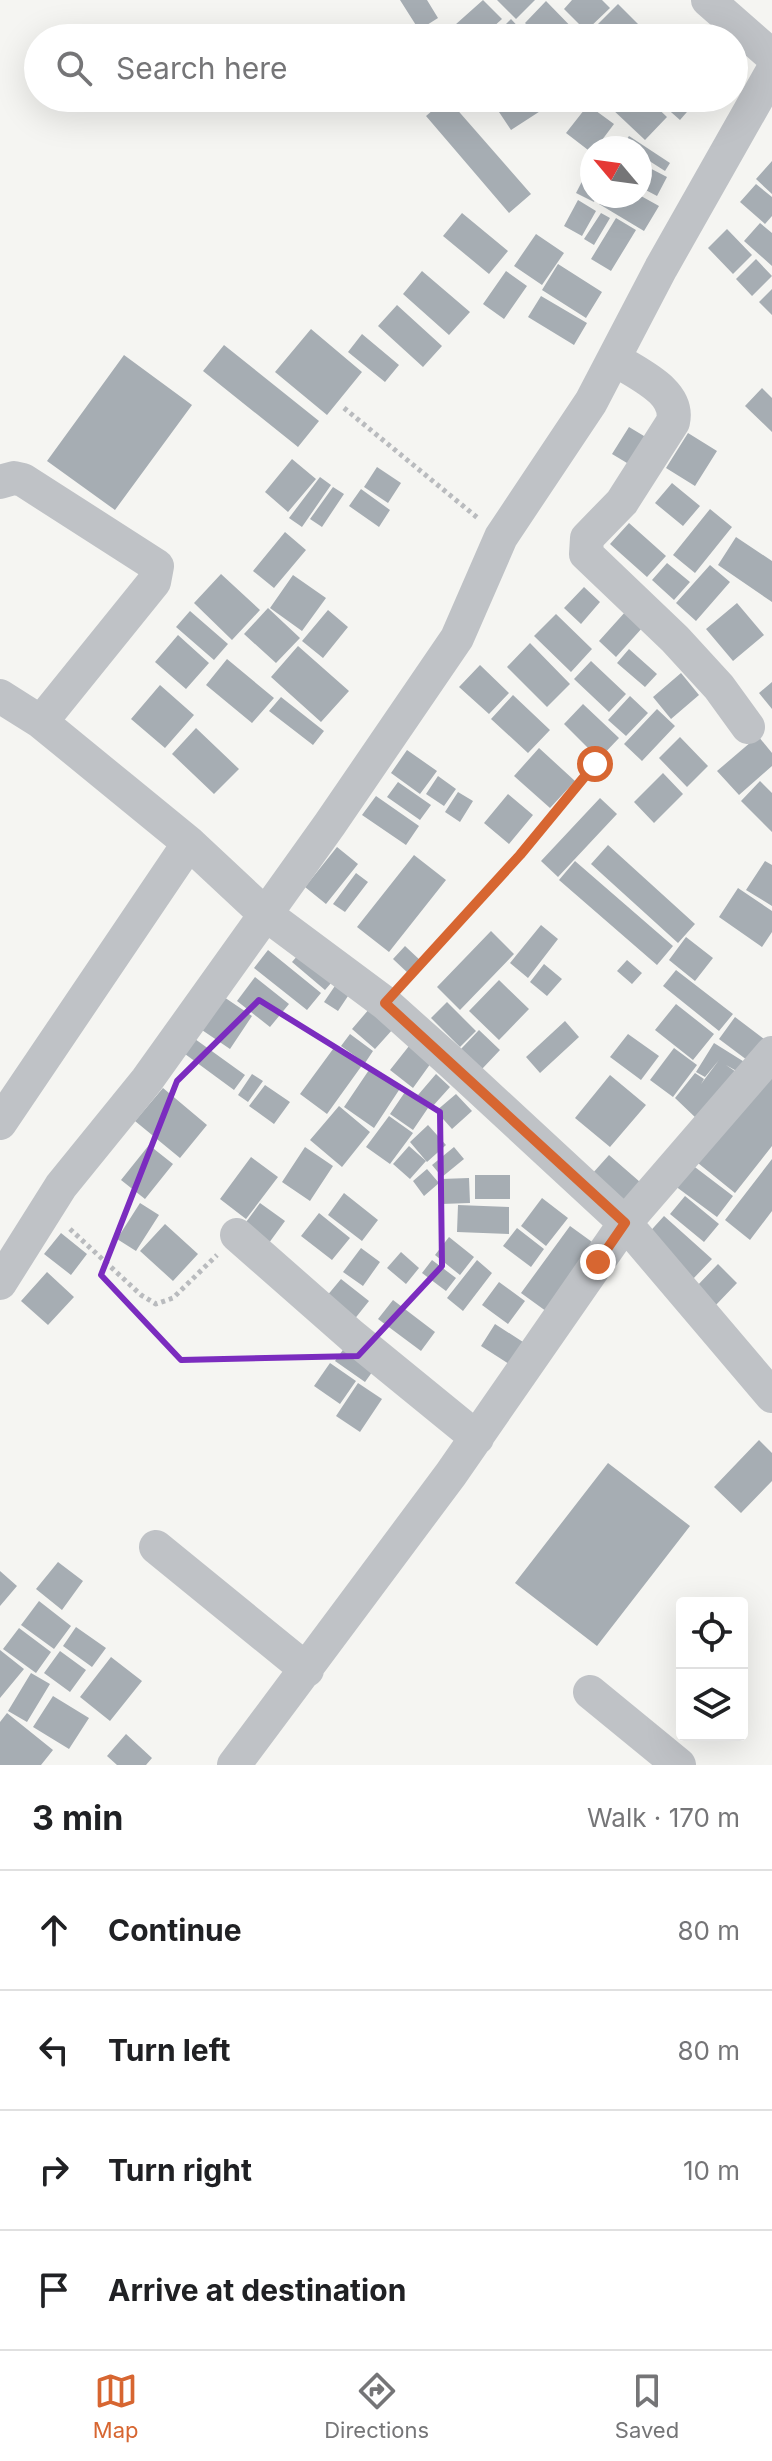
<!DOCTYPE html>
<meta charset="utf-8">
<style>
:root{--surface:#fff;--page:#f2f2f2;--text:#202124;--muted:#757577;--line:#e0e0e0;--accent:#d76631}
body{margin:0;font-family:Inter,sans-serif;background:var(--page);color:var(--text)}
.controls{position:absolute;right:24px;bottom:24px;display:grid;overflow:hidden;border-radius:8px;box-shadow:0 8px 32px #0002}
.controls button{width:72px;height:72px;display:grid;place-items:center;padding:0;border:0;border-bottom:2px solid var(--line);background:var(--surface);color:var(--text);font:40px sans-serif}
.compass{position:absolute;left:580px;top:136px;width:72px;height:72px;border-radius:50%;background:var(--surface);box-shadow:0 8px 32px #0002;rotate:299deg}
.stop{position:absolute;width:24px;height:24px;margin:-18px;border:6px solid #d76631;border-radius:50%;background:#fff}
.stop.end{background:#d76631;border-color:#fff;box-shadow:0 2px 8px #0008}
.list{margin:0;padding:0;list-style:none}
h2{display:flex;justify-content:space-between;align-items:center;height:104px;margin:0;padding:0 32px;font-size:34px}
h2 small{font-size:26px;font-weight:400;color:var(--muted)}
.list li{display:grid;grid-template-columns:52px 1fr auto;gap:24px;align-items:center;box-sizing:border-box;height:120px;padding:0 32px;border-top:2px solid var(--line)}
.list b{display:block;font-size:30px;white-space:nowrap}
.list em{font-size:26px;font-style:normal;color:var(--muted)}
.icon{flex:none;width:44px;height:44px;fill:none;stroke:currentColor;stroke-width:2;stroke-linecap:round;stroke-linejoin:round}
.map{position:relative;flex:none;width:772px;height:1765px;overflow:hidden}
.search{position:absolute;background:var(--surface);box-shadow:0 8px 32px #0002;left:24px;right:24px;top:24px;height:88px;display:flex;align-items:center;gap:20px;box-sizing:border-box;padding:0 28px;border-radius:44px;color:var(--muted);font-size:30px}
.sheet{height:584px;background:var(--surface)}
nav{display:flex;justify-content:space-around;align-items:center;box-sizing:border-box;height:112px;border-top:2px solid var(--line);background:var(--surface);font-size:22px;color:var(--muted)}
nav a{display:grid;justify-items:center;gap:4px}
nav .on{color:var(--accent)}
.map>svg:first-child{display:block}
</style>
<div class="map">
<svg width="772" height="1765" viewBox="0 0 772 1765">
<rect width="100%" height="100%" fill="#f5f5f2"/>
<!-- building -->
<path fill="#a6adb3" d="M400,0h27l11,18 -19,12z
M483,0l19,19 -21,19h-31l-4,-5z
M497,0h38l-19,19z
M572,0h30l8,8 -24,23 -22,-22z
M546,1l36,37h-42l-15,-15z
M618,4l25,25 -9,9h-40l-5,-5z
M511,19l13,14 -5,5h-27z
M447,98l84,96 -22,19 -83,-97z
M508,98h30l7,10 -34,22 -16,-24z
M620,98h27l20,19 -22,23 -34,-32z
M655,98h30l8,7 -13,15z
M588,105l26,19 -18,24h-4v5l-26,-20z
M629,136l41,27 -5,8 -25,-16v-7l-17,-3z
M772,161v33l-16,-15z
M592,162v34h4l-2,6 -18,-9z
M640,163l27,14 -10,19 -17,-9z
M756,184l16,13v19l-7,8 -25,-22z
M604,196h37l18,10 -15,25 -45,-27z
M578,200l18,11 -14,25 -18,-10z
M462,213l46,38 -19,23 -46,-38z
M601,213l9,5 -16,27 -10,-6z
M616,218l20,12 -25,41 -20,-12z
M760,223l12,10v33l-28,-25z
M727,229l25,26 -19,19 -25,-26z
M536,234l28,19 -22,32 -28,-19z
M756,259l16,17 -20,20 -16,-17z
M558,264l44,28 -16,26 -44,-28z
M422,271l48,41 -21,23 -46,-41z
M506,271l21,15 -23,33 -21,-15z
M772,289v26l-13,-13z
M541,296l46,27 -13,22 -46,-28z
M397,305l45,41 -19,21 -45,-41z
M311,329l51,43 -35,43 -52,-43z
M362,334l37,31 -14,17 -37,-30z
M224,345l95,76 -21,26 -95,-76z
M124,355l68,50 -77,105 -68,-49z
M762,388l10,10v34l-27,-26z
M629,427l25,15 -17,27 -25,-15z
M688,433l29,18 -22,35 -29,-18z
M292,459l24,20 -28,33 -23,-20z
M377,467l24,16 -13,20 -24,-16z
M320,477l11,8 -29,42 -13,-9z
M672,483l28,23 -17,20 -28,-23z
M333,487l11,7 -22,33 -12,-8z
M361,489l29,21 -11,17 -30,-21z
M710,509l22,18 -37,46 -22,-18z
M629,523l37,33 -19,21 -37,-33z
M285,532l21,18 -32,38 -21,-17z
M736,537l36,24v41l-54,-37z
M667,563l23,19 -16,18 -22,-20z
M710,565l20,17 -34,39 -20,-18z
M221,574l39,36 -28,30 -38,-37z
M293,575l33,23 -24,33 -32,-23z
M584,587l16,15 -19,22 -17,-16z
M737,603l27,32 -31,26 -27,-32z
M268,608l32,30 -24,25 -32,-29z
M328,610l20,17 -25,31 -21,-17z
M190,611l38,33 -14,16 -38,-33z
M626,611l17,16 -27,30 -17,-16z
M556,614l36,35 -21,23 -37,-36z
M178,635l31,28 -23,26 -31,-27z
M530,643l40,41 -23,23 -40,-40z
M298,646l51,45 -28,31 -50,-45z
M629,649l28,25 -12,13 -28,-24z
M227,659l47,39 -22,25 -46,-38z
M591,661l35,33 -17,18 -35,-33z
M480,665l29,28 -20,21 -30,-27z
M681,673l18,22 -28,24 -18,-22z
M772,682v27l-13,-16z
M160,685l34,30 -29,33 -34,-29z
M513,695l37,35 -22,23 -37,-34z
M630,696l18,17 -22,23 -18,-16z
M281,697l43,34 -11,14 -44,-34z
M583,704l36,34 -20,21 -35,-35z
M657,709l18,17 -33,35 -18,-17z
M196,728l43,41 -25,25 -42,-40z
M758,736l14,17v13l-33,29 -22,-24z
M680,737l28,29 -21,21 -28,-29z
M539,748l36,33 -25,27 -36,-32z
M407,750l30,21 -17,23 -29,-21z
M663,773l20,21 -29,29 -20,-21z
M438,776l18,13 -12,17 -18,-12z
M760,781l12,12v39l-31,-31z
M398,782l33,23 -11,15 -33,-23z
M458,792l15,9 -13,21 -15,-10z
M508,794l25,21 -24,29 -25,-21z
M376,796l43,30 -13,19 -44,-30z
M600,798l17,16 -59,63 -17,-16z
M608,845l87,79 -17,19 -87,-79z
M337,847l21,17 -32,40 -21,-17z
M414,855l32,25 -57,72 -32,-25z
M575,861l98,85 -16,19 -98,-85z
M765,861l7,4v41l-26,-16z
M356,873l12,9 -23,30 -12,-8z
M738,888l34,23v21l-10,15 -43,-30z
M541,925l17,14 -30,39 -18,-15z
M491,931l23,23 -54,56 -23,-23z
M686,937l27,21 -18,23 -26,-21z
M405,946l17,16 -12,13 -17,-16z
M305,947l33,28 -13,15 -33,-28z
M268,950l53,43 -14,17 -53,-42z
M627,960l15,13 -10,11 -15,-13z
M544,964l18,15 -15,17 -17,-14z
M676,970l57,44 -14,17 -56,-45z
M255,977l34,27 -19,23 -33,-26z
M341,977l13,10 -16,24 -14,-9z
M499,980l30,29 -30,31 -30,-29z
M221,995l31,21 -22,33 -31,-21z
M447,1002l29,29 -16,16 -29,-29z
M676,1004l38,30 -21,26 -38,-30z
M370,1008l23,21 -18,20 -23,-20z
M735,1017l29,22 -17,21 -28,-21z
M565,1021l14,16 -39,36 -14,-16z
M479,1030l21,20 -18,19 -21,-20z
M350,1034l23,17 -8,12 -24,-17z
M628,1034l31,22 -18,24 -31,-23z
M195,1039l50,36 -11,15 -49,-36z
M714,1043l32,20 -6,10 -14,-8 13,9 -42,45 -22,-21 20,-25 9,6 -3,5 18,-24 -14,17 -9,-5z
M336,1045l27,19 -36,50 -27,-20z
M409,1046l22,17 -18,25 -23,-18z
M674,1048l23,17 -24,32 -23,-17z
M371,1067l30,20 -27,41 -30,-21z
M252,1074l11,7 -15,21 -10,-7z
M436,1074l14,13 -18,20 -14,-12z
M610,1075l36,30 -36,42 -35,-29z
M772,1077v69l-37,47 -42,-34z
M265,1085l25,17 -16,22 -25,-18z
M163,1088l44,37 -27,33 -45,-37z
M405,1092l23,16 -15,22 -23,-16z
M456,1094l16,17 -20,18 -16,-18z
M339,1106l31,26 -28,35 -32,-27z
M389,1116l24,17 -23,31 -24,-17z
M428,1125l18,20 -19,17 -17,-20z
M149,1145l24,19 -28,35 -24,-19z
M409,1146l17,15 -16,18 -17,-15z
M305,1147l28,19 -23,35 -28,-19z
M454,1147l10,12 -22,18 -10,-12z
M609,1155l31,27 -17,19 -31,-27z
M251,1157l27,20 -32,42 -26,-20z
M683,1158l50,38 -16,21 -50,-37z
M772,1159v52l-22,29 -25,-20z
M427,1169l12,14 -15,13 -11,-15z
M475,1175h35v24h-35z
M469,1178l1,25 -29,1v-25z
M344,1193l34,27 -16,21 -34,-26z
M685,1196l34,28 -15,18 -34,-28z
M542,1198l26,20 -22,28 -25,-20z
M140,1203l19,12 -23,36 -19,-12z
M260,1203l25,18 -19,26 -25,-18z
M458,1205l51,2v27l-52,-2z
M319,1213l31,25 -18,22 -31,-24z
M664,1216l48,43 -20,21 -47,-43z
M165,1224l33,30 -25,27 -33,-30z
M570,1226l29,21 -49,67 -29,-21z
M517,1228l27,21 -13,18 -28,-21z
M61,1233l26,21 -16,21 -27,-21z
M449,1237l25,20 -14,18 -25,-20z
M361,1248l19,14 -17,24 -20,-14z
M401,1252l18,16 -13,16 -19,-16z
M432,1260l24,18 -10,13 -24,-18z
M477,1260l15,13 -29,38 -16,-13z
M718,1264l19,19 -23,24 -19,-19z
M47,1272l27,25 -26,28 -27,-24z
M341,1279l28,22 -20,25 -28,-23z
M499,1282l26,19 -17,23 -26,-19z
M393,1300l42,32 -14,19 -43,-32z
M495,1324l28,18 -14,22 -28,-18z
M345,1347l30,21 -10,14 -30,-21z
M330,1363l26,18 -16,23 -26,-18z
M358,1383l24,16 -22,33 -24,-16z
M759,1440l13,13v28l-31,32 -27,-26z
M608,1463l82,63 -93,120 -82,-63z
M58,1562l25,19 -21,29 -26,-21z
M0,1571l17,15 -17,20z
M39,1601l32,25 -17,23 -33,-24z
M76,1627l30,21 -14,19 -29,-21z
M19,1628l32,24 -15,21 -33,-24z
M0,1650l24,19 -24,29z
M60,1651l26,19 -16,22 -26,-19z
M111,1657l31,24 -32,40 -30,-24z
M31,1673l19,11 -23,38 -19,-11z
M53,1696l36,22 -20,31 -36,-22z
M7,1713l46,37 -12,15h-41v-43z
M126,1734l26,24 -6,7h-29l-10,-9z"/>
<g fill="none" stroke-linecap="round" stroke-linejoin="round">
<!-- path -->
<path stroke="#b9bbbe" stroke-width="5" stroke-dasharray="4 4" stroke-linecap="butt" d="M344,408l135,111
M404,982l116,-127 75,-91
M70,1229l71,66 15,9 17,-6 44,-43"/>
<!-- minor -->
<path stroke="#bfc2c6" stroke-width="34" d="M708,0l64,56
M615,359c22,15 65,32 58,63l-51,80 -35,36 -1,16 89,85 44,48 29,40
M0,482l14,-4 9,2 134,86 -3,16 -113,140
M0,696l41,26 82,67 66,54 75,70 121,90 66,59 174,161 147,173
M0,1123l189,-280
M237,1235l115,101 125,102
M0,1283l61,-97 86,-106 183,-256 127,-186 44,-101 90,-135 70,-134 111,-196
M156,1547l151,123
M590,1692l89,73
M234,1765l217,-291 174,-251 147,-170"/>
</g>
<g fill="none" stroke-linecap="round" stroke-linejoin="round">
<!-- route -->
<path stroke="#d76631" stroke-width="10" d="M595,764l-75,91 -135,148 240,220 -27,39"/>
</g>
<!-- marked area -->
<path fill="none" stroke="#7b2cbf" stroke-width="6" stroke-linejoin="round" d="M259,1000l181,112 2,154 -84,90 -177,4 -80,-85 76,-194z"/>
</svg>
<div class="controls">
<button><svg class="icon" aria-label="locate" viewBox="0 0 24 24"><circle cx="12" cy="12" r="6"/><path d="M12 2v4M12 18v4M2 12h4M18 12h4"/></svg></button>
<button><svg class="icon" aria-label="layers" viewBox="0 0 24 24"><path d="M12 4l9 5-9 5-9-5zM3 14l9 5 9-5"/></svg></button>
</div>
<svg class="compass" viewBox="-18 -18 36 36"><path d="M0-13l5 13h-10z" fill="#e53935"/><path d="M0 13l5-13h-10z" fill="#757577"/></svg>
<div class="stop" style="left:595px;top:764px"></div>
<div class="stop end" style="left:598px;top:1262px"></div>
<div class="search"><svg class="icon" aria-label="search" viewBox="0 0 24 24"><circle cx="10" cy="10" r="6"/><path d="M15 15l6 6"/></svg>Search here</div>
</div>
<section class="sheet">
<h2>3 min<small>Walk · 170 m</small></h2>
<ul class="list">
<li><svg class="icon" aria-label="ahead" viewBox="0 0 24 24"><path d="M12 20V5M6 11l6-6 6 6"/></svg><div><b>Continue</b></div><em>80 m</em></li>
<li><svg class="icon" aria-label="left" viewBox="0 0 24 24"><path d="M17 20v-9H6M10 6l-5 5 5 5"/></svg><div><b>Turn left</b></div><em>80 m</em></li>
<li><svg class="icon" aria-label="right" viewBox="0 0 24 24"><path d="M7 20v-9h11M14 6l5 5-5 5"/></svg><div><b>Turn right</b></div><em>10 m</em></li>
<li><svg class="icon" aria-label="arrive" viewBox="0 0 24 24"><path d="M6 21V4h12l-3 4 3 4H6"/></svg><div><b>Arrive at destination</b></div></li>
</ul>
</section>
<nav>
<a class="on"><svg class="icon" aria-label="map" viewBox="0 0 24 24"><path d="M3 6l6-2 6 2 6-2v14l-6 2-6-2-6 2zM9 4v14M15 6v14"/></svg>Map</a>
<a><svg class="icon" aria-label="directions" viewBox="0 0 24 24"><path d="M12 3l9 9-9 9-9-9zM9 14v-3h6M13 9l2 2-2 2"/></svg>Directions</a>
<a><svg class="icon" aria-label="saved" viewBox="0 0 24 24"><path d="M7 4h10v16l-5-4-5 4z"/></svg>Saved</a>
</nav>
